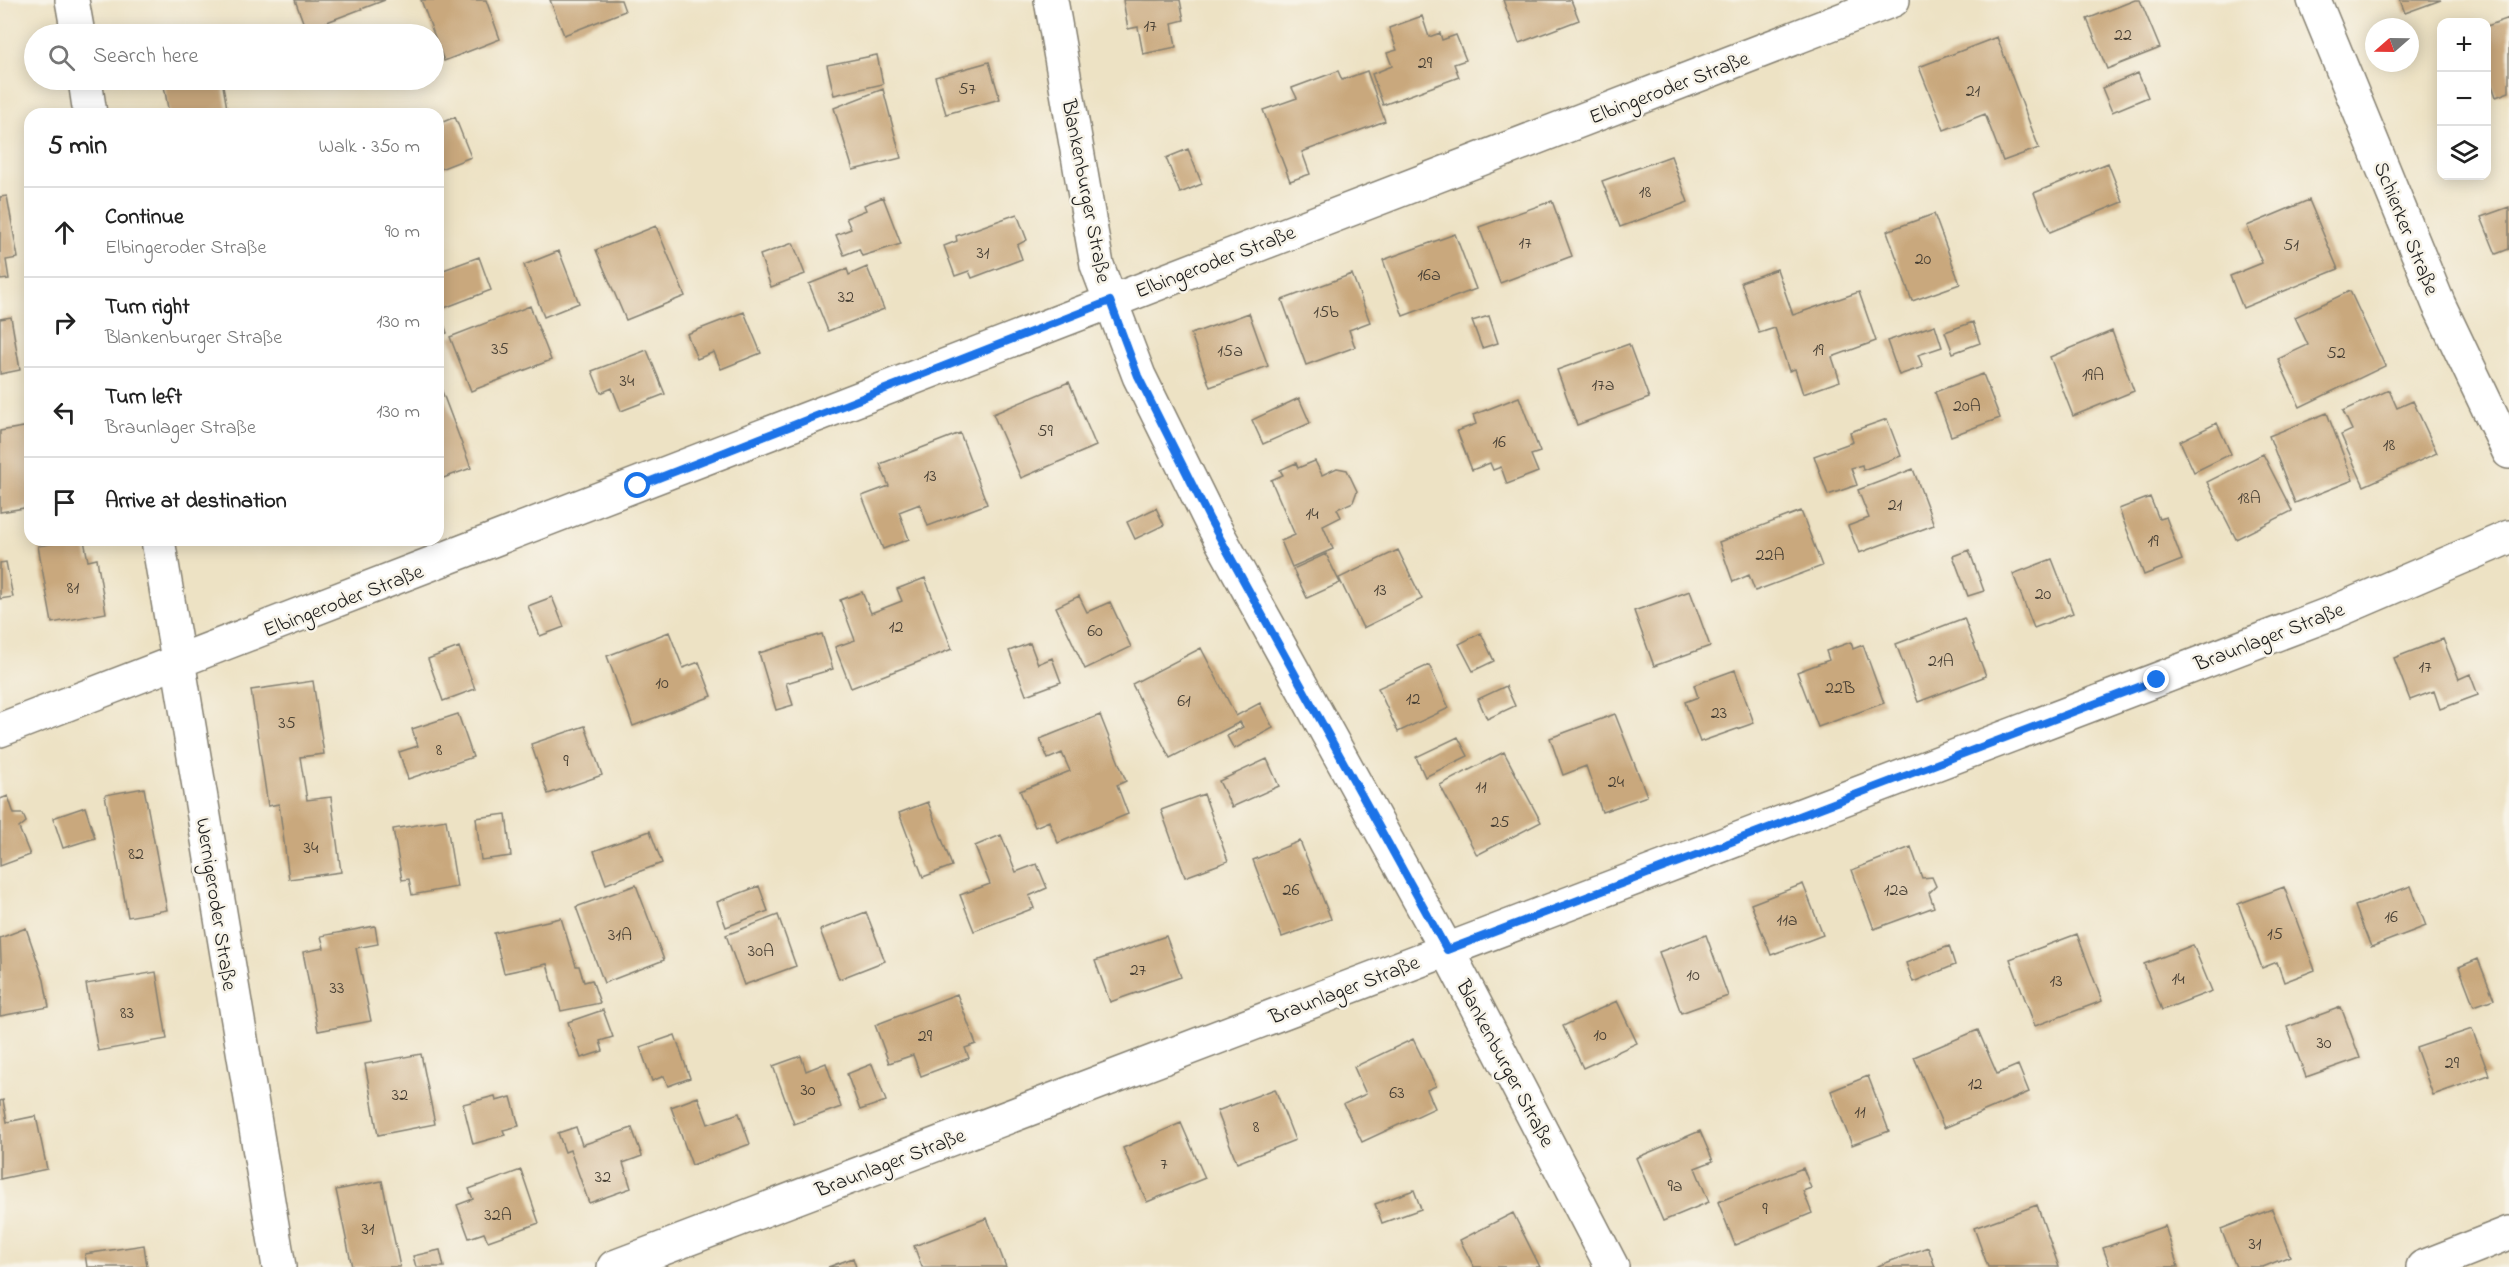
<!DOCTYPE html>
<meta charset="utf-8">
<style>
:root{--surface:#fff;--page:#f2f2f2;--text:#222;--muted:#767676;--line:#e0e0e0}
body{margin:0;font-family:"Indie Flower",sans-serif;background:var(--page);color:var(--text)}
.controls{position:absolute;right:18px;top:18px;display:grid;overflow:hidden;border-radius:12px;box-shadow:0 3px 15px #0003}
.controls button{width:54px;height:54px;display:grid;place-items:center;padding:0;border:0;border-bottom:2px solid var(--line);background:var(--surface);color:var(--text);font:30px sans-serif}
.compass{position:absolute;left:2365px;top:18px;width:54px;height:54px;border-radius:50%;background:var(--surface);box-shadow:0 3px 15px #0003;rotate:250deg}
.stop{position:absolute;width:18px;height:18px;margin:-14px;border:4px solid #1a73e8;border-radius:50%;background:#fff}
.stop.end{background:#1a73e8;border-color:#fff;box-shadow:0 2px 6px #0008}
.list{margin:0;padding:0;list-style:none}
h2{display:flex;justify-content:space-between;align-items:center;height:78px;margin:0;padding:0 24px;font-size:26px}
h2 small{font-size:20px;font-weight:400;color:var(--muted)}
.list li{display:grid;grid-template-columns:39px 1fr auto;gap:18px;align-items:center;box-sizing:border-box;height:90px;padding:0 24px;border-top:2px solid var(--line)}
.list b{display:block;font-size:22px;white-space:nowrap}
.list p{margin:0;font-size:20px;white-space:nowrap;color:var(--muted)}
.list em{font-size:20px;font-style:normal;color:var(--muted)}
.icon{flex:none;width:33px;height:33px;fill:none;stroke:currentColor;stroke-width:2;stroke-linecap:round;stroke-linejoin:round}
.map{position:relative;flex:none;width:2509px;height:1267px;overflow:hidden}
.search{position:absolute;background:var(--surface);box-shadow:0 3px 15px #0003;left:24px;top:24px;width:420px;height:66px;display:flex;align-items:center;gap:15px;box-sizing:border-box;padding:0 21px;border-radius:33px;color:var(--muted);font-size:22px}
.panel{position:absolute;background:var(--surface);box-shadow:0 3px 15px #0003;left:24px;top:108px;width:420px;height:438px;border-radius:18px}
.map>svg:first-child{display:block}
</style>
<div class="map">
<svg width="2509" height="1267" viewBox="0 0 2509 1267">
<rect width="100%" height="100%" fill="#f7f3e8"/>
<filter id="ink" filterUnits="userSpaceOnUse"><feTurbulence type="fractalNoise" baseFrequency=".0167" numOctaves="2"/><feDisplacementMap in="SourceGraphic" scale="12" xChannelSelector="R" yChannelSelector="G"/><feConvolveMatrix kernelMatrix="1 2 1 2 8 2 1 2 1" color-interpolation-filters="sRGB"/></filter>
<filter id="wash" filterUnits="userSpaceOnUse"><feTurbulence type="fractalNoise" baseFrequency=".008" numOctaves="4" result="noise"/><feDisplacementMap in="SourceGraphic" scale="24" xChannelSelector="R" yChannelSelector="G"/><feGaussianBlur stdDeviation="1.35" result="paint"/><feColorMatrix in="noise" values="0 0 0 0 0 0 0 0 0 0 0 0 0 0 0 0 0 1.4 0 .05"/><feComposite in="paint" operator="in"/></filter>
<g filter="url(#wash)">
<rect width="100%" height="100%" fill="#ede2c4"/>
<g id="blocks">
<!-- building -->
<path fill="#c9a87d" d="M295,0h90l-79,30z
M421,0h65l14,39 -56,22z
M550,0h71l4,11 -61,24z
M1123,0h57l4,20 -12,3 4,24 -33,7 -5,-27 -10,2z
M1503,0h68l8,20 -60,23z
M2135,0h5l20,48 -53,21 -20,-50z
M2400,0h41l-36,13z
M1422,16l7,21 11,-4 2,7 14,-5 10,25 -12,4 5,13 -76,28 -11,-31 20,-8 -5,-13 10,-3 -8,-22z
M2509,18v74l-13,5 -9,-27v-44z
M1997,37l42,111 -36,13 -18,-47 -41,16 -25,-63z
M877,55l6,29 -49,11 -7,-30z
M989,62l11,37 -54,15 -11,-37z
M1338,71l4,9 25,-9 18,50 -83,31 8,22 -20,7 -27,-71 34,-12 -5,-10z
M2138,73l10,24 -36,15 -10,-24z
M208,80h14l6,34h-59l-5,-28z
M883,89l18,69 -48,12 -19,-62z
M455,117l16,40 -33,13v-46z
M1188,149l14,35 -22,9 -14,-35z
M1671,156l17,46 -68,25 -18,-46z
M2108,163l15,39 -73,30 -16,-39z
M7,196l11,62 -12,2 3,19 -9,1v-83z
M883,197l18,47 -39,12 -3,-7 -15,6 -8,-20 15,-6 -5,-11 20,-8 -2,-5z
M2309,200l29,69 -95,39 -13,-32 32,-13 -15,-37z
M1552,201l20,55 -72,27 -21,-56z
M2509,207v42l-13,5 -15,-37z
M1017,214l10,26 -10,5 5,14 -50,19 -3,-7 -14,5 -11,-30 13,-5 -1,-5z
M1934,214l26,70 -48,17 -25,-70z
M656,226l29,70 -59,24 -30,-70z
M1455,234l21,55 -73,27 -20,-56z
M793,243l12,31 -34,13 -11,-32z
M559,251l20,52 -35,14 -20,-52z
M479,257l12,33 -52,20 8,23 -9,3v-64z
M867,267l17,42 -56,22 -19,-47 38,-15 2,6z
M1777,269l16,46 66,-23 17,49 -44,16 8,24 -37,13 -8,-25 -6,2 -14,-43 -16,5 -18,-51z
M1352,274l18,48 -21,8 6,17 -49,18 -24,-65z
M2350,291l35,75 -85,41 -22,-48 30,-14 -13,-28z
M530,306l21,54 -80,31 -21,-54z
M744,312l17,41 -40,16 -7,-17 -17,7 -10,-25z
M1249,313l19,53 -58,21 -19,-53z
M1489,316l9,27 -16,5 -10,-27z
M11,317l9,53 -20,4v-55z
M1973,322l7,21 -27,10 -8,-21z
M1935,325l7,22 -24,8 5,12 -24,8 -12,-34z
M2112,331l22,60 -61,25 -23,-59z
M1629,344l20,54 -72,27 -20,-55z
M647,350l18,44 -44,17 -9,-23 -11,5 -9,-22z
M1983,374l17,44 -49,18 -16,-44z
M1069,382l27,64 -75,32 -28,-64z
M440,386l31,82 -33,12v-93z
M2389,390l8,18 16,-7 24,52 -73,33 -23,-51 11,-5 -9,-19z
M1519,397l21,55 -9,3 7,17 -31,12 -6,-17 -8,3 -3,-7 -18,7 -15,-39 19,-7 -3,-9z
M1299,398l11,25 -47,21 -11,-24z
M2327,413l26,67 -58,23 -26,-67z
M1887,419l14,37 -38,14 -1,-5 -11,3 6,17 -29,10 -14,-39 39,-14 -3,-10z
M2217,423l14,31 -37,18 -14,-31z
M30,426v81l-30,5v-81z
M960,433l27,71 -59,22 -8,-22 -21,8 10,27 -26,10 -21,-53 27,-10 -9,-22z
M2263,454l29,57 -56,28 -29,-57z
M1315,461l7,14 15,-7 10,2 10,21 -4,11 -16,7 4,8 -18,9 10,23 -41,18 -11,-26 14,-6 -24,-55 12,-5 -3,-5 16,-7 2,5z
M1913,469l21,56 -75,28 -11,-27 21,-8 -11,-28z
M2150,497l9,22 7,-2 16,43 -38,15 -25,-66z
M1156,508l8,17 -29,14 -8,-17z
M1801,511l21,55 -67,25 -6,-16 -16,7 -14,-40z
M75,540h9l4,21 9,-2 9,54 -54,10 -14,-77z
M1398,550l24,49 -59,29 -24,-50z
M1969,550l15,41 -16,5 -15,-40z
M1326,554l14,29 -33,15 -14,-29z
M2052,559l21,54 -39,15 -21,-54z
M6,562l7,35 -13,2v-36z
M925,578l27,71 -101,39 -16,-41 20,-7 -15,-40 22,-8 9,21 31,-12 -5,-12z
M1690,591l20,55 -56,20 -20,-55z
M1079,596l8,16 23,-10 21,45 -46,22 -29,-62z
M552,597l12,30 -24,9 -12,-30z
M1964,618l22,58 -68,26 -22,-58z
M669,632l14,36 16,-6 13,34 -79,30 -26,-70z
M1481,633l13,28 -21,10 -14,-27z
M822,634l11,35 -47,14 7,22 -17,5 -17,-57z
M2443,639l16,40 11,-5 8,21 -38,14 -6,-18 -24,9 -16,-42z
M1851,642l2,7 10,-4 21,58 -66,24 -21,-55 32,-12 -3,-9z
M1030,643l8,21 14,-6 9,24 -35,13 -17,-44z
M459,647l16,42 -32,12 -15,-42z
M1201,648l35,68 24,-13 13,25 -39,21 -7,-13 16,-9 -3,-5 -70,36 -38,-74z
M1429,665l20,43 -51,24 -20,-44z
M1735,670l19,53 -54,19 -15,-40 13,-5 -4,-12z
M313,681l11,73 -24,3 7,43 24,-3 10,75 -52,7 -10,-75 -11,2 -17,-116z
M1506,686l9,20 -28,13 -9,-20z
M458,714l15,43 -65,22 -9,-27 19,-6 -6,-17z
M1615,714l32,82 -45,16 -16,-46 -23,9 -13,-37z
M1100,715l26,66 -9,4 11,29 -70,29 -9,-22 -14,6 -15,-36 50,-20 -8,-18 -14,6 -8,-20z
M585,726l17,49 -54,19 -17,-50z
M1458,737l10,19 -43,21 -9,-20z
M1504,752l37,70 -64,33 -37,-70z
M1267,759l12,27 -47,21 -13,-26z
M144,788l23,122 -39,7 -23,-122z
M1204,794l24,67 -43,16 -24,-67z
M8,796l6,18h9l3,8 -7,6 11,27 -30,11v-67z
M928,802l24,64 -29,11 -24,-64z
M85,807l10,31 -32,10 -10,-30z
M506,814l5,42 -30,4 -5,-42z
M446,820l11,67 -45,8 -3,-16 -7,1 -9,-51z
M650,831l12,32 -56,21 -12,-33z
M1001,835l15,37 21,-8 10,24 -18,8 5,12 -60,23 -14,-36 30,-11 -15,-38z
M1300,841l31,78 -49,18 -29,-77z
M1911,847l11,31 10,-1 4,9 -7,7 5,14 -60,22 -22,-59z
M1803,884l20,51 -52,20 -20,-51z
M636,885l28,75 -60,23 -28,-76z
M759,886l9,25 -42,16 -9,-25z
M2411,886l15,40 -55,21 -16,-41z
M2284,887l31,83 -31,12 -7,-20 -15,6 -24,-64z
M866,912l19,49 -46,18 -19,-49z
M778,915l18,51 -52,19 -18,-50z
M561,918l15,48h3l5,16 8,-2 8,23 -39,8 -14,-47 -43,9 -10,-40z
M375,926l3,18 -22,4 15,73 -53,10 -15,-79 21,-4 -3,-12z
M26,928l18,52 5,27 -49,9 2,-29 -2,-49z
M2077,934l25,67 -67,25 -25,-67z
M1706,935l22,61 -47,17 -22,-61z
M1166,936l15,41 -71,25 -15,-41z
M2193,945l19,46 -50,19 -18,-46z
M1949,946l6,19 -42,17 -7,-19z
M2478,959l16,40 -20,7 -15,-39z
M156,972l11,67 -69,12 -12,-67z
M957,994l19,50 -11,4 4,10 -48,18 -8,-21 -24,8 -14,-38z
M1617,1001l20,42 -54,25 -20,-42z
M2341,1007l19,51 -54,19 -19,-50z
M603,1010l10,27 -13,4 3,10 -22,7 -13,-36z
M2472,1029l17,46 -56,20 -17,-47z
M1978,1030l19,44 21,-9 11,27 -85,36 -30,-71z
M675,1035l15,43 -22,8 -4,-10 -12,5 -12,-34z
M1413,1039l23,47 -9,4 8,18 -73,34 -18,-38 22,-10 -12,-27z
M421,1054l14,70 -57,11 -13,-71z
M801,1056l5,15 20,-8 15,44 -47,17 -21,-58z
M872,1064l14,37 -26,9 -13,-36z
M1868,1076l21,55 -37,14 -21,-54z
M1275,1089l20,51 -58,23 -20,-52z
M495,1096l1,5 15,-4 8,29 -16,4 2,5 -32,9 -10,-40z
M698,1097l10,27 31,-11 11,31 -58,21 -21,-58z
M3,1100l4,22 29,-6 11,53 -47,10v-78z
M1181,1123l24,55 -58,24 -24,-54z
M576,1127l6,18 50,-17 10,28 -19,7 8,25 -42,15 -19,-53 -5,2 -7,-19z
M1700,1131l13,30 -18,7 14,34 -46,19 -27,-63z
M1803,1168l8,20 -8,3 9,22 -77,32 -17,-43z
M521,1170l18,53 -51,18 -4,-8 -15,5 -12,-33 16,-6 -4,-10z
M382,1181l18,86h-48l-16,-77z
M1414,1190l7,19 -39,14 -7,-19z
M2037,1205l22,62h-71l-14,-39z
M2272,1209l18,47 -27,11h-27l-15,-38z
M1513,1213l27,54h-66l-14,-27z
M987,1218l19,49h-84l-8,-21z
M2165,1226l13,41h-68l-7,-19z
M144,1245l3,22h-60l-2,-13z
M1928,1247l7,20h-60z
M440,1250l4,17h-28l-3,-11z
M853,1258l3,9h-28z"/>
</g>
</g>
<g filter="url(#ink)">
<use href="#blocks" fill-opacity="0" stroke="#847f70" stroke-width="1.5"/>
<g fill="none" stroke-linecap="round" stroke-linejoin="round">
<defs>
<path id="minor" d="M72,0l6,34
M1051,0l46,265 42,111 71,144 237,430 165,317
M2314,0l125,305 70,147
M85,80l5,34
M158,540l121,727
M0,730l1893,-730
M614,1267l1718,-654 177,-76
M2423,1267l86,-34"/>
</defs>
<!-- minor casing -->
<use href="#minor" stroke="#847f70" stroke-width="36"/>
<!-- minor -->
<use href="#minor" stroke="#fff" stroke-width="33"/>
</g>
</g>
<g fill="none" stroke-linecap="round" stroke-linejoin="round" filter="url(#ink)">
<!-- route -->
<path stroke="#1a73e8" stroke-width="8" d="M638,486l472,-185 28,75 72,144 237,430 710,-270"/>
</g>
<g text-anchor="middle" stroke-width="5" stroke-linejoin="round" paint-order="stroke">
<!-- number labels -->
<g font-size="18" fill="#473f34">
<text x="1150" y="31">17</text>
<text x="2123" y="40">22</text>
<text x="1425" y="68">29</text>
<text x="967" y="94">57</text>
<text x="1973" y="96">21</text>
<text x="1645" y="197">18</text>
<text x="1525" y="248">17</text>
<text x="2291" y="250">51</text>
<text x="983" y="258">31</text>
<text x="1923" y="264">20</text>
<text x="1429" y="280">16a</text>
<text x="846" y="302">32</text>
<text x="1326" y="317">15b</text>
<text x="500" y="354">35</text>
<text x="1818" y="355">19</text>
<text x="1230" y="356">15a</text>
<text x="2336" y="358">52</text>
<text x="2093" y="380">19A</text>
<text x="627" y="386">34</text>
<text x="1603" y="390">17a</text>
<text x="1967" y="411">20A</text>
<text x="1045" y="436">59</text>
<text x="1499" y="447">16</text>
<text x="2389" y="450">18</text>
<text x="930" y="481">13</text>
<text x="2249" y="503">18A</text>
<text x="1895" y="510">21</text>
<text x="1312" y="519">14</text>
<text x="2153" y="546">19</text>
<text x="1770" y="560">22A</text>
<text x="73" y="593">81</text>
<text x="1380" y="595">13</text>
<text x="2043" y="599">20</text>
<text x="896" y="632">12</text>
<text x="1095" y="636">60</text>
<text x="1941" y="666">21A</text>
<text x="2425" y="672">17</text>
<text x="662" y="688">10</text>
<text x="1840" y="693">22B</text>
<text x="1413" y="704">12</text>
<text x="1184" y="706">61</text>
<text x="1719" y="718">23</text>
<text x="287" y="728">35</text>
<text x="439" y="755">8</text>
<text x="566" y="766">9</text>
<text x="1616" y="787">24</text>
<text x="1481" y="792">11</text>
<text x="1500" y="827">25</text>
<text x="311" y="853">34</text>
<text x="136" y="859">82</text>
<text x="1291" y="895">26</text>
<text x="1896" y="895">12a</text>
<text x="2391" y="922">16</text>
<text x="1787" y="925">11a</text>
<text x="2275" y="939">15</text>
<text x="620" y="940">31A</text>
<text x="761" y="956">30A</text>
<text x="1138" y="975">27</text>
<text x="1693" y="980">10</text>
<text x="2178" y="984">14</text>
<text x="2056" y="986">13</text>
<text x="337" y="993">33</text>
<text x="127" y="1018">83</text>
<text x="1600" y="1040">10</text>
<text x="925" y="1041">29</text>
<text x="2324" y="1048">30</text>
<text x="2452" y="1068">29</text>
<text x="1975" y="1089">12</text>
<text x="808" y="1095">30</text>
<text x="1397" y="1098">63</text>
<text x="400" y="1100">32</text>
<text x="1860" y="1117">11</text>
<text x="1256" y="1132">8</text>
<text x="1164" y="1169">7</text>
<text x="603" y="1182">32</text>
<text x="1675" y="1191">9a</text>
<text x="1765" y="1214">9</text>
<text x="498" y="1220">32A</text>
<text x="368" y="1234">31</text>
<text x="2255" y="1249">31</text>
</g>
<!-- street labels -->
<g font-size="21" fill="#1c1c1c" stroke="#f7f3e8">
<text transform="translate(1669 87) rotate(-21)" y="7">Elbingeroder Straße</text>
<text transform="translate(1087 191) rotate(79)" y="7">Blankenburger Straße</text>
<text transform="translate(2407 228) rotate(68)" y="7">Schierker Straße</text>
<text transform="translate(1215 261) rotate(-21)" y="7">Elbingeroder Straße</text>
<text transform="translate(343 600) rotate(-21)" y="7">Elbingeroder Straße</text>
<text transform="translate(2269 636) rotate(-21)" y="7">Braunlager Straße</text>
<text transform="translate(217 904) rotate(81)" y="7">Wernigeroder Straße</text>
<text transform="translate(1344 989) rotate(-21)" y="7">Braunlager Straße</text>
<text transform="translate(1506 1063) rotate(62)" y="7">Blankenburger Straße</text>
<text transform="translate(890 1162) rotate(-21)" y="7">Braunlager Straße</text>
</g>
</g>
</svg>
<div class="controls">
<button>+</button>
<button>−</button>
<button><svg class="icon" aria-label="layers" viewBox="0 0 24 24"><path d="M12 4l9 5-9 5-9-5zM3 14l9 5 9-5"/></svg></button>
</div>
<svg class="compass" viewBox="-18 -18 36 36"><path d="M0-13l5 13h-10z" fill="#e53935"/><path d="M0 13l5-13h-10z" fill="#767676"/></svg>
<div class="stop" style="left:638px;top:486px"></div>
<div class="stop end" style="left:2157px;top:680px"></div>
<div class="search"><svg class="icon" aria-label="search" viewBox="0 0 24 24"><circle cx="10" cy="10" r="6"/><path d="M15 15l6 6"/></svg>Search here</div>
<section class="panel">
<h2>5 min<small>Walk · 350 m</small></h2>
<ul class="list">
<li><svg class="icon" aria-label="ahead" viewBox="0 0 24 24"><path d="M12 20V5M6 11l6-6 6 6"/></svg><div><b>Continue</b><p>Elbingeroder Straße</p></div><em>90 m</em></li>
<li><svg class="icon" aria-label="right" viewBox="0 0 24 24"><path d="M7 20v-9h11M14 6l5 5-5 5"/></svg><div><b>Turn right</b><p>Blankenburger Straße</p></div><em>130 m</em></li>
<li><svg class="icon" aria-label="left" viewBox="0 0 24 24"><path d="M17 20v-9H6M10 6l-5 5 5 5"/></svg><div><b>Turn left</b><p>Braunlager Straße</p></div><em>130 m</em></li>
<li><svg class="icon" aria-label="arrive" viewBox="0 0 24 24"><path d="M6 21V4h12l-3 4 3 4H6"/></svg><div><b>Arrive at destination</b></div></li>
</ul>
</section>
</div>
